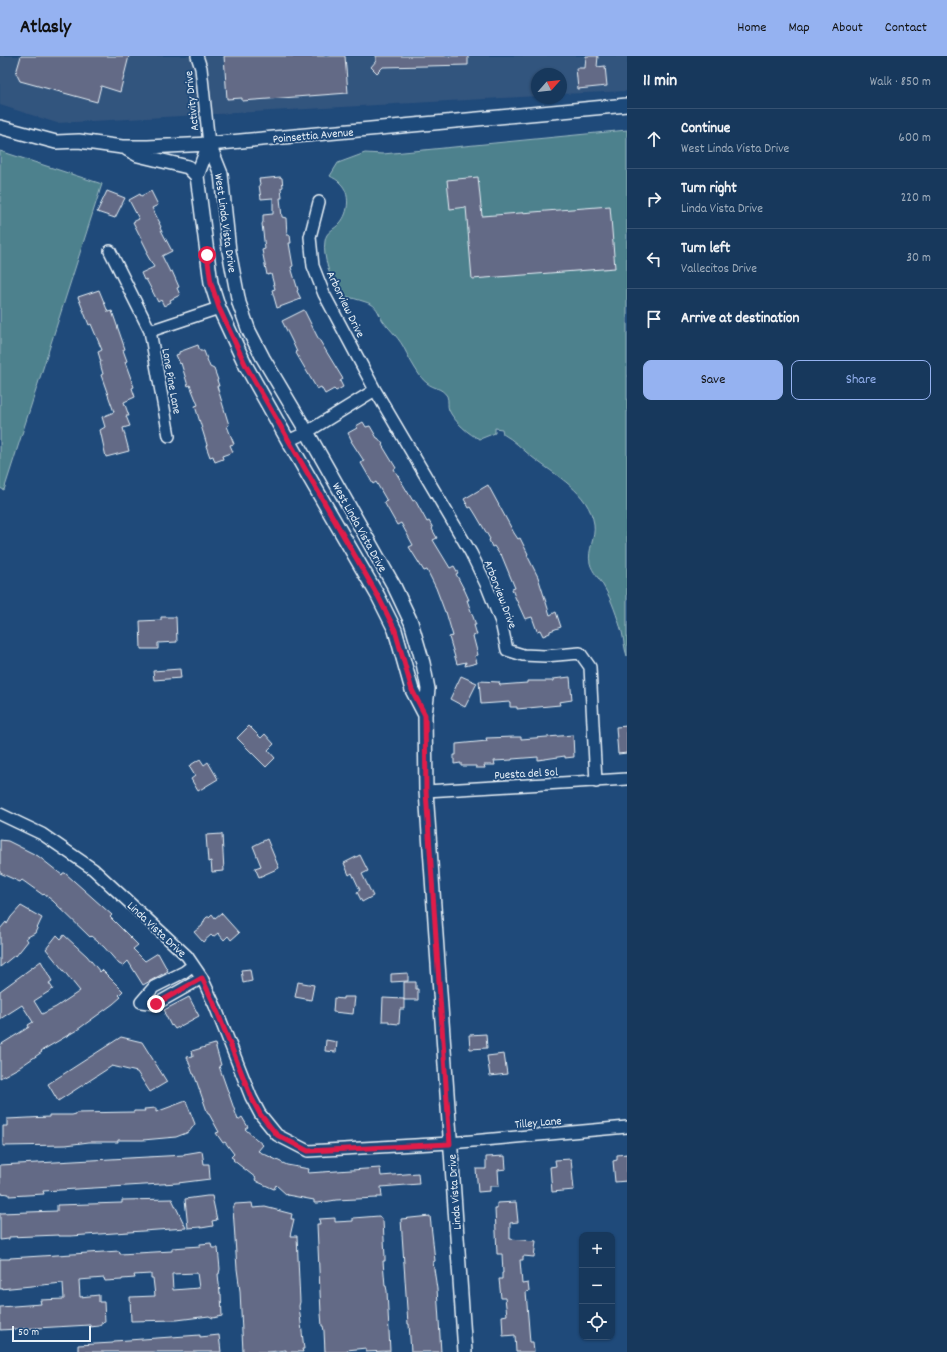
<!DOCTYPE html>
<meta charset="utf-8">
<style>
:root{--surface:#17385c;--page:#203f62;--text:#f1f3f6;--muted:#9eacbb;--line:#365272;--accent:#95b2f1}
body{margin:0;font-family:Dekko,sans-serif;background:var(--page);color:var(--text)}
.controls{position:absolute;right:12px;bottom:12px;display:grid;overflow:hidden;border-radius:8px;box-shadow:0 1px 3px #0004}
.controls button{width:36px;height:36px;display:grid;place-items:center;padding:0;border:0;border-bottom:1px solid var(--line);background:var(--surface);color:var(--text);font:20px sans-serif}
.compass{position:absolute;left:531px;top:12px;width:36px;height:36px;border-radius:50%;background:var(--surface);box-shadow:0 1px 3px #0004;rotate:63deg}
.scale{position:absolute;left:12px;bottom:10px;width:79px;box-sizing:border-box;padding-left:4px;border:2px solid #e8f1f8;border-top:0;font-size:11px;line-height:14px;white-space:nowrap;color:#e8f1f8;-webkit-text-stroke:3px #1f4a7a;paint-order:stroke}
.stop{position:absolute;width:12px;height:12px;margin:-9px;border:3px solid #e11d48;border-radius:50%;background:#fff}
.stop.end{background:#e11d48;border-color:#fff;box-shadow:0 1px 4px #0008}
.list{margin:0;padding:0;list-style:none}
h2{display:flex;justify-content:space-between;align-items:center;height:52px;margin:0;padding:0 16px;font-size:17px}
h2 small{font-size:13px;font-weight:400;color:var(--muted)}
.list li{display:grid;grid-template-columns:26px 1fr auto;gap:12px;align-items:center;box-sizing:border-box;height:60px;padding:0 16px;border-top:1px solid var(--line)}
.list b{display:block;font-size:15px;white-space:nowrap}
.list p{margin:0;font-size:13px;white-space:nowrap;color:var(--muted)}
.list em{font-size:13px;font-style:normal;color:var(--muted)}
.actions{display:flex;gap:8px;padding:12px 16px}
.actions a{flex:1;padding:9px 0;border:1px solid var(--accent);border-radius:8px;text-align:center;font-size:14px;color:var(--accent)}
.actions .main{background:var(--accent);color:#111}
.icon{flex:none;width:22px;height:22px;fill:none;stroke:currentColor;stroke-width:2;stroke-linecap:round;stroke-linejoin:round}
.map{position:relative;flex:none;width:627px;height:1296px;overflow:hidden}
header{display:flex;align-items:center;gap:24px;box-sizing:border-box;height:56px;padding:0 20px;background:var(--accent);color:#111}
header strong{font-size:19px}
nav{display:flex;gap:22px;margin-inline-start:auto;font-size:14px}
main{display:flex}
aside{flex:1;background:var(--surface)}
.map>svg:first-child{display:block}
</style>
<header>
<strong>Atlasly</strong>
<nav><a>Home</a><a>Map</a><a>About</a><a>Contact</a></nav>
</header>
<main>
<div class="map">
<svg width="627" height="1296" viewBox="0 0 627 1296">
<rect width="100%" height="100%" fill="#1f4a7a"/>
<filter id="ink" filterUnits="userSpaceOnUse"><feTurbulence type="fractalNoise" baseFrequency=".025" numOctaves="2"/><feDisplacementMap in="SourceGraphic" scale="8" xChannelSelector="R" yChannelSelector="G"/><feConvolveMatrix kernelMatrix="1 2 1 2 8 2 1 2 1" color-interpolation-filters="sRGB"/></filter>
<g filter="url(#ink)">
<!-- built -->
<path fill="#33547e" d="M0,0h627v35l-66,3v-20h-24v22l-480,27 -57,-18z"/>
<!-- green -->
<path fill="#4e818d" stroke="#9bb9c2" d="M627,74v526c-3,-8 -3,-16 -5,-24 -5,-15 -10,-32 -18,-45 -4,-8 -12,-15 -14,-24 -3,-13 6,-25 4,-39 -5,-32 -39,-49 -62,-67 -10,-8 -18,-17 -29,-23l-1,-5 -7,-1v5l-15,6c-10,-3 -27,-19 -31,-29 -2,-4 0,-9 -2,-14 -6,-9 -13,-7 -20,-13 -7,-4 -18,-25 -22,-33 -5,-11 -14,-19 -22,-29 -4,-6 -5,-13 -12,-17 -7,-3 -25,-8 -33,-9 -6,-14 -16,-38 -13,-54 1,-10 9,-11 15,-18 9,-10 11,-30 0,-40 -2,-3 -7,-5 -10,-7l8,-13 27,-10 18,1z
M0,95l102,33 -98,306 -4,-2z"/>
<!-- building -->
<path fill="#636b86" stroke="#e8f1f8" fill-rule="evenodd" d="M21,0h108l-9,36 -19,-6 -4,16 -77,-21 -4,-8z
M224,0h121l3,37 -106,8v-3l-15,1z
M376,0h92v9l-85,2 -6,6 -6,-6 5,-6z
M586,0h12l-1,11 8,-1 2,20 -29,3 -2,-21h9z
M280,121l2,1 1,9 -2,1 1,10h-2l2,19 4,1 1,17h3l1,8h-2l4,23 -2,1 7,23 -1,1 4,8 -24,9 -5,-18 3,-1 -4,-15 -4,1 -5,-25 3,-1 -3,-25 1,-2v-7l10,-1v-16l-12,1 -2,-14 1,-1 -1,-5z
M478,121l4,39 128,-10 5,62 -143,11 -6,-72 -16,2 -3,-29z
M107,135l18,7 -10,20 -18,-6z
M151,135l7,14 -6,3 8,15h-1l2,4 -1,1 12,23 -10,5 8,16 2,-1 7,16 -2,1 3,7 -10,5 1,2 -7,4 -3,-6 -3,2 -12,-23 -2,1 -3,-7 13,-6 -8,-14 2,-1 -15,-30 6,-3 -10,-19 11,-6 1,2z
M99,234l9,22 4,-1 13,38 -2,1 4,11 -2,1 9,25 -2,1 3,9 -11,5 5,14h-3l4,10 -7,2 6,23 -23,6 -6,-27 5,-3 -3,-10 12,-5 -13,-37 2,-1 -2,-7 -1,-5h1l-3,-10 4,-2 -11,-26 -2,1 -11,-28z
M304,254l13,26 26,43 -3,2 3,6 -7,4 -2,-2 -9,5 -4,-7 -4,2 -21,-36 1,-1 -5,-11 -10,-20z
M198,289l2,6h4l6,16 4,2 4,11h-1l2,6h-2l12,39 -2,1 7,18 -4,1 3,7 -11,4 1,3 -8,3 -2,-6 -3,1 -4,-11 1,-1 -12,-39 3,-1 -8,-20 -2,1 -7,-23 -1,1 -4,-9 3,-1v-2z
M363,366l3,5 4,-1 7,12h1l5,6 -1,1 14,23 -2,1 10,17 9,15 2,-1 12,22 2,-1 4,7 -1,1 5,9 -4,2 17,28 4,-2 4,7 -2,1 9,17 4,9h-2l9,25h-2l3,10 -4,1 5,19 -3,1 2,7 -12,3 1,-4 -9,2 -8,-27 4,-1 -7,-24h-1l-9,-24 -9,-18 -3,1 -15,-24 4,-2 -12,-22 -4,2 -13,-23 3,-1 -11,-19 -3,2 -12,-21 3,-2 -13,-20h1l-4,-8 9,-5 -1,-2z
M488,429l26,48 4,6 2,-1 8,16 -1,1 11,22 12,38 6,-3 5,15 -11,4v2l-7,3 -3,-6 -3,1 -5,-14 -7,2 -10,-22 -3,-8 3,-1 -14,-34 -1,1 -6,-9 -2,1 -3,-7 1,-1 -14,-24 -5,-8 -2,1 -5,-9z
M161,561h15l1,25 -19,1v6h-17l-1,-28 21,-1z
M180,613l1,9 -27,2 -1,-9z
M461,620l16,7 -12,24 -15,-8z
M570,621l2,23 -13,2 1,3 -43,4v-2h-7v-5l-29,2 -2,-23 20,1 1,3 27,-2v-2h26v-2z
M249,670l12,12 4,-4 9,10 -6,6 7,8 -9,9 -29,-29z
M627,670v27l-9,1 -2,-27z
M573,679l1,22 -9,1v-2l-27,4v-3l-26,2v1l-18,1 1,4h-11l1,3h-9v-2h-15v-3l-7,1v-9h2v-11l31,-3 -1,-3 28,-1h7v2z
M200,703l4,6 4,-3 10,17 -20,12 -7,-12 4,-3 -6,-10z
M222,778l2,37 -12,1 -1,-11 -3,1 -2,-27z
M267,783l12,29 -20,9 -4,-9 6,-2 -8,-20z
M0,784l8,1 30,15 24,19 1,-2h2l47,42 -2,2 28,28 -5,4 12,12 13,-8 10,18 -25,14 -15,-24 -5,5 -4,-2 -15,-17 -13,-11 -1,1 -37,-36 -9,-7 -1,1 -21,-15 -2,2 -20,-9z
M360,799l8,16 -6,3 11,22 -11,6 -5,-10 3,-2 -8,-17 -3,2 -5,-12z
M21,850l21,12 -2,4 -5,11 -9,5 2,3 -12,15 -1,-1 -15,12v-38l6,-7 1,2 4,-7z
M221,857l18,20 -8,7 -3,-4 -4,4 -6,-7 -5,4 -2,-2 -8,7 -9,-10 8,-6 3,-7 2,-2h2l3,-3 3,4z
M57,879l4,4 3,-4 23,21 13,16 2,-2 21,21 -4,4 2,2 -8,7 -36,26 -36,21 1,1 -22,15 -20,11v-33l29,-18 -1,-2 5,-3 -11,-17 -22,14v-28l41,-30 11,20 -3,2 4,6 -19,12 8,13 14,-7 24,-16 -34,-42z
M250,913l2,12 -9,2 -2,-13z
M408,917v8l-17,1v-8z
M298,926l16,3 -3,15 -16,-3z
M404,926h12v7h2v11h-14z
M189,941l10,19 -24,13 -3,-4 -1,1 -6,-12 1,-1 -2,-3z
M343,941h12l-2,17 -20,-2 1,-14 9,1z
M383,942l21,1v10h-4l-1,15 -10,-1v-2h-7z
M486,978l1,14 -17,1 -1,-14z
M121,981l21,5 25,40 -17,10 -13,-20 -25,-6 -54,35 -10,-17z
M326,984l11,2 -1,10 -11,-1z
M215,988l6,21 -2,1 19,54 4,-3 6,10 -3,2 18,16 -5,6 29,14 22,4 -1,4 72,-5 1,8 37,-3 1,11 -38,3 1,10h-5v1l-41,2 -18,3h-4v-3l-27,-5 -11,-10 -2,4 -16,-7 -3,-2 1,-2 -23,-18 1,-1 -3,-2 3,-3 -9,-12 -2,1 -7,-10 3,-1 -10,-18h-1l-14,-40h-1l-6,-17 6,-1 -1,-5z
M504,998l3,20 -17,2 -3,-20z
M186,1045l9,23 -6,8 -13,5 -33,3h-25v2h-29l-23,3 -63,1v-20h4v-7l42,-2v-2h23l4,-1v-1l58,-1v-1h11l-1,-2 12,-1v4z
M202,1095l2,13h5l1,15 -32,4 -135,8 1,3 -17,1 -18,1v-2l-9,-1v-28l184,-10v-1z
M627,1098v27l-12,1 -2,-21 4,-1v-5z
M505,1100l1,13 -8,1 1,16h-9v5l-12,1 -2,-23h10v-12z
M571,1103l3,31 -22,2 -2,-25 6,-1 -1,-6z
M207,1140h5l5,24 -5,1 1,5 -12,2v-1l-13,1 -3,-29z
M172,1143l14,29 -115,8h-12v-1l-50,2v2l-9,1v-27l57,-2v-6l65,-2v-3z
M516,1146l2,20 -8,1v16l26,2 -2,16 -11,-1v4h-3l2,24 6,-1 1,8 -3,1 4,50h3l1,10h-18l-1,-17 -12,1 -1,-20 5,-1 -2,-17h-4l-2,-19h3v-6h1l-1,-19h-5l-2,-45h2v-6z
M252,1147l1,5 12,-1 27,7 -1,5h3l-4,17h7l3,66 -1,4 5,43h-2l1,3h-17v-2l-17,2h-26l-3,-61 -3,-22 -4,-61 2,-4z
M379,1160l4,5 2,36v4h-2l2,25h1l1,5 3,60 -24,1v-4l-19,2v2h-22l-1,-21 -1,-5h-1l-1,-12 -4,-90h3l-1,-5 16,-1v4l18,-1v-3z
M430,1160l3,26 2,19 -2,1 4,27 4,63h-30l-2,-28h-1l-7,-105z
M211,1187l1,5h6l2,21 -1,5h-1l2,20h1l1,22 -9,2 -4,-2 -32,4 -46,1 -1,-24 25,-1 -2,-18h-2v-4l-17,1 1,3 -13,1v1l-17,1 -1,-3 -25,2 1,17 19,-2v7h5l1,20 -4,1v2l-2,1 -9,1v-2l-90,5v-23l41,-3 -1,-4 24,-1 -1,-16 -63,6v-30h10v-1l109,-7 1,3 52,-3v-3l28,-2v-2zM197,1217l2,15 -26,2 -1,-16z
M200,1279v2l19,-2 2,17h-143v-7l35,-2 1,-2z"/>
<g fill="none" stroke-linecap="round" stroke-linejoin="round">
<defs>
<path id="minor" d="M197,0l4,12 8,76
M319,146l-9,35 3,29 11,28 51,96 96,163 15,31 15,38 6,28 16,5 22,1 35,-3 10,14 6,115
M110,195l40,80 19,105
M150,275l69,-23
M288,385l19,-9 68,-42
M426,735l201,-12
M0,758l42,20 51,35 94,87 15,22 13,28 36,91 9,17 17,21 31,16 142,-8 177,-16
M193,909l-9,7 -30,15 -13,15 15,2 46,-26"/>
<path id="major" d="M0,71l56,15 23,-1 43,6h26l61,-3 418,-39
M209,88l12,30 8,77 10,52 10,28 14,27 44,74 87,154 17,36 12,41 5,26 -3,26 1,76 39,561
M209,88l-12,32 14,107 8,25 27,58 44,78 88,152 17,34 17,60 13,25
M127,93l11,6 50,12 9,9"/>
</defs>
<!-- minor casing -->
<use href="#minor" stroke="#e8f1f8" stroke-width="14"/>
<!-- major casing -->
<use href="#major" stroke="#e8f1f8" stroke-width="16"/>
<!-- minor -->
<use href="#minor" stroke="#1f4a7a" stroke-width="11"/>
<!-- major -->
<use href="#major" stroke="#1f4a7a" stroke-width="13"/>
</g>
</g>
<g fill="none" stroke-linecap="round" stroke-linejoin="round" filter="url(#ink)">
<!-- route -->
<path stroke="#e11d48" stroke-width="5" d="M156,948l46,-26 13,28 36,91 9,17 17,21 31,16 142,-7 -24,-353 -1,-76 -13,-25 -17,-60 -17,-34 -132,-230 -27,-58 -8,-25 -4,-28"/>
</g>
<g text-anchor="middle" stroke-width="3.5" stroke-linejoin="round" paint-order="stroke">
<!-- street labels -->
<g font-size="12" fill="#e8f1f8" stroke="#1f4a7a">
<text transform="translate(191 45) rotate(-96)" y="4">Activity Drive</text>
<text transform="translate(313 79) rotate(-5)" y="4">Poinsettia Avenue</text>
<text transform="translate(226 167) rotate(82)" y="4">West Linda Vista Drive</text>
<text transform="translate(346 248) rotate(64)" y="4">Arborview Drive</text>
<text transform="translate(172 325) rotate(80)" y="4">Lone Pine Lane</text>
<text transform="translate(360 471) rotate(61)" y="4">West Linda Vista Drive</text>
<text transform="translate(501 538) rotate(69)" y="4">Arborview Drive</text>
<text transform="translate(526 717) rotate(-3)" y="4">Puesta del Sol</text>
<text transform="translate(157 873) rotate(43)" y="4">Linda Vista Drive</text>
<text transform="translate(538 1066) rotate(-5)" y="4">Tilley Lane</text>
<text transform="translate(454 1136) rotate(-94)" y="4">Linda Vista Drive</text>
</g>
</g>
</svg>
<div class="controls">
<button>+</button>
<button>−</button>
<button><svg class="icon" aria-label="locate" viewBox="0 0 24 24"><circle cx="12" cy="12" r="6"/><path d="M12 2v4M12 18v4M2 12h4M18 12h4"/></svg></button>
</div>
<svg class="compass" viewBox="-18 -18 36 36"><path d="M0-13l5 13h-10z" fill="#e53935"/><path d="M0 13l5-13h-10z" fill="#9eacbb"/></svg>
<div class="scale">50 m</div>
<div class="stop" style="left:207px;top:199px"></div>
<div class="stop end" style="left:156px;top:948px"></div>
</div>
<aside>
<h2>11 min<small>Walk · 850 m</small></h2>
<ul class="list">
<li><svg class="icon" aria-label="ahead" viewBox="0 0 24 24"><path d="M12 20V5M6 11l6-6 6 6"/></svg><div><b>Continue</b><p>West Linda Vista Drive</p></div><em>600 m</em></li>
<li><svg class="icon" aria-label="right" viewBox="0 0 24 24"><path d="M7 20v-9h11M14 6l5 5-5 5"/></svg><div><b>Turn right</b><p>Linda Vista Drive</p></div><em>220 m</em></li>
<li><svg class="icon" aria-label="left" viewBox="0 0 24 24"><path d="M17 20v-9H6M10 6l-5 5 5 5"/></svg><div><b>Turn left</b><p>Vallecitos Drive</p></div><em>30 m</em></li>
<li><svg class="icon" aria-label="arrive" viewBox="0 0 24 24"><path d="M6 21V4h12l-3 4 3 4H6"/></svg><div><b>Arrive at destination</b></div></li>
</ul>
<div class="actions"><a class="main">Save</a><a>Share</a></div>
</aside>
</main>
